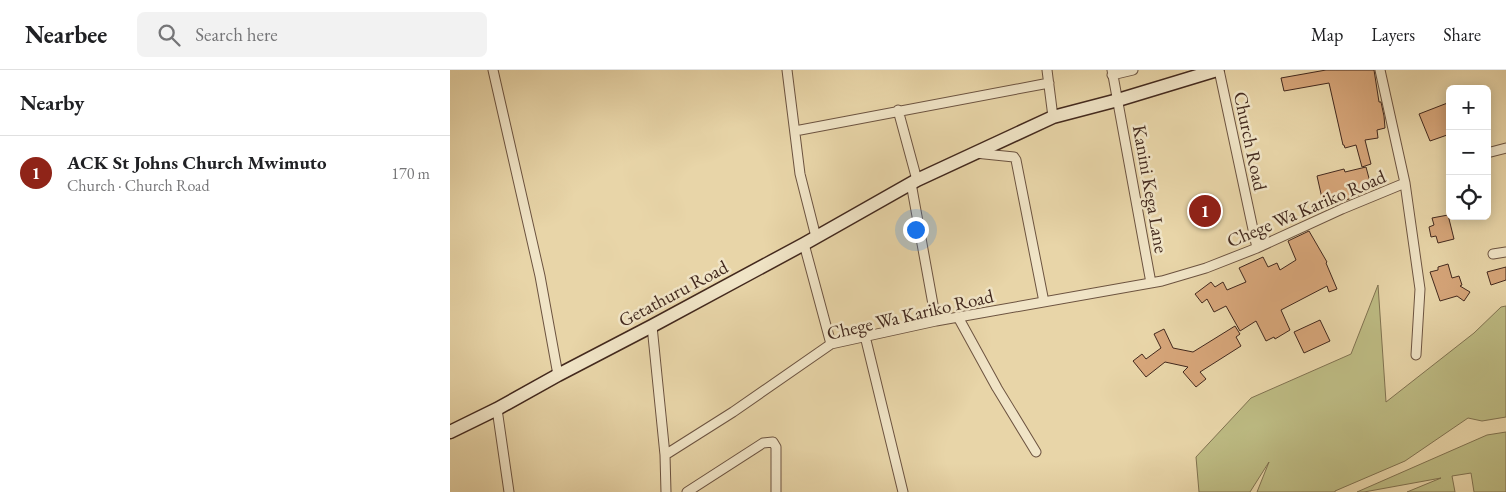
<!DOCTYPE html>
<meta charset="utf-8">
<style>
:root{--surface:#fff;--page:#f2f2f2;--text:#202124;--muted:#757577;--line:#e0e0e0;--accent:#8f2418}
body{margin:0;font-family:"EB Garamond",serif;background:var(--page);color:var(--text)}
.controls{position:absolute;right:15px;top:15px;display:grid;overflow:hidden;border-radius:8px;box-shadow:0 2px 12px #0003}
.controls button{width:45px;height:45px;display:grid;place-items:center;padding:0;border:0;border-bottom:1px solid var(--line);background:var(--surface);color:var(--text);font:25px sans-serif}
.you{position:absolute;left:465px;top:159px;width:18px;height:18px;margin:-12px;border:4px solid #fff;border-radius:50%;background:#1a73e8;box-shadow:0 0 0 8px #1a73e833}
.badge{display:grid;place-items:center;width:32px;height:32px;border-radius:50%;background:var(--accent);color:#fff;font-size:16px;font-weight:700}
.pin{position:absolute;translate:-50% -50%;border:2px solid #fff;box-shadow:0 1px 5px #0006}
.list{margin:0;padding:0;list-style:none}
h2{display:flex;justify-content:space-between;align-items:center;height:65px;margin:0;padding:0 20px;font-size:21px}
h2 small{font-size:16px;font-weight:400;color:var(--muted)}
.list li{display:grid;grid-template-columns:32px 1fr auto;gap:15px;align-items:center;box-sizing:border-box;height:75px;padding:0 20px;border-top:1px solid var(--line)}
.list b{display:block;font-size:19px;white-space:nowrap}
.list p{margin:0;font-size:16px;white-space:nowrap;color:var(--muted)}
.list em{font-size:16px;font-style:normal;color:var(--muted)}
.icon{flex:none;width:28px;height:28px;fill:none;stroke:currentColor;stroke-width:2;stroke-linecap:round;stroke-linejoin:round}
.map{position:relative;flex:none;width:1056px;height:422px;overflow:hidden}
header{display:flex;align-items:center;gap:30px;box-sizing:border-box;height:70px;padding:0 25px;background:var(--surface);border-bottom:1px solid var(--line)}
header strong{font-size:24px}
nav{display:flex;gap:28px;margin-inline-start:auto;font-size:18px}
.search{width:350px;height:45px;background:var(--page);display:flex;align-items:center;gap:12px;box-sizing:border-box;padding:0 18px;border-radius:8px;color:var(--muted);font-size:19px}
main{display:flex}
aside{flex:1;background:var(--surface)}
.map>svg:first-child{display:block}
</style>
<header>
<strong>Nearbee</strong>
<div class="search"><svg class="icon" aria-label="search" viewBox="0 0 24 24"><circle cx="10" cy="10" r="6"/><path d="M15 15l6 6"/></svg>Search here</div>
<nav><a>Map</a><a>Layers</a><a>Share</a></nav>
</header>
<main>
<aside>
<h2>Nearby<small></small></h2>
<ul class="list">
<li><span class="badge">1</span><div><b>ACK St Johns Church Mwimuto</b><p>Church · Church Road</p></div><em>170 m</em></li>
</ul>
</aside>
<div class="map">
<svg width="1056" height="422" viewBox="0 0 1056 422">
<rect width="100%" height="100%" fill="#e8d5a8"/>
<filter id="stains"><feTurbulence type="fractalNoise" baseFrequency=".004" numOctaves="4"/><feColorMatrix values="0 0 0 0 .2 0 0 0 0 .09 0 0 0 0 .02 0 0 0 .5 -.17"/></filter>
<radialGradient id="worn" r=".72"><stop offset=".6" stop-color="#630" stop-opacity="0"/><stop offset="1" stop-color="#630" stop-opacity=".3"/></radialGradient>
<!-- green -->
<path fill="#bdbb83" stroke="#807250" d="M928,215l8,117 88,-69 27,-26 5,-1v111l-24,4 -14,-3 -63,43 -70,30v1h-78l12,-30 -19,30h-51l-3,-35 55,-59 100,-44z
M1056,362v60h-32l-3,-19 -19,3 3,16h-48l34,-14 -77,14h-7l130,-57z"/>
<!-- building -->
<path fill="#d6a579" stroke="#42281d" d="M876,0h48l5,32h2l3,14 1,12 -8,2 1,8 -13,2 6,24 -9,3 -6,-22 -11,3 -1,-3h-1l-14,-62 -45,8 -3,-13z
M1000,32v32l-20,7 -11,-27z
M916,97l4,15 -6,2 3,7 -27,12 -16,4 -7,-31 27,-7 1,3z
M998,145l6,24 -16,4 -2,-7 -5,1 -2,-10 5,-2 -2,-7z
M859,161l18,31 -1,1 11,26 -8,3 -2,-6 -46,24 9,20 -15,9 -1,-2 -8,4 -10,-20 -16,10 -14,-25 -12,6 -7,-13 -5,4 -7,-9 16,-12 4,5 8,-5 4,8 19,-8 -7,-14 24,-11 5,10 9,-4 3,7 16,-10 -8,-19z
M998,194l4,14 7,-2 3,9 -2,1 10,6 -6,9 -7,-5 -17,5 -10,-29 8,-2v-3z
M1056,197v13l-15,5 -4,-13z
M870,250l10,21 -26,12 -10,-21z
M785,256l5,8 -4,3 5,9 -41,26 6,7 -10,8 -13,-15 5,-5 -23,-5 -19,15 -13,-16 9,-7 4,5 15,-11 -7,-14 10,-5 9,19 20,4z"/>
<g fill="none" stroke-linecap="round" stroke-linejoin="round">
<defs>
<path id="street" d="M43,0l47,206 18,99
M337,0l13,104 16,63
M597,0l6,47
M662,0l39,213
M769,0l38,178
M930,0l25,113 15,106 -4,66
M662,5l21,-5
M448,40l19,70
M345,61l254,-48
M525,83l39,4 2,3 28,142
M1037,83l19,-5
M461,113l25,138
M354,174l27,100
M1043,184l13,-2
M508,247l39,71 39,64
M202,256l13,129 1,37
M415,266l38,156
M47,339l12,83
M215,385l68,-43 98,-68 105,-23 226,-40 44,-13 51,-20 85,-39 63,-26
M237,422l76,-49 10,-1 3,5v45"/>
<path id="secondary" d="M0,362l47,-23 61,-34 94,-49 152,-82 113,-64 136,-63 65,-17 99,-30"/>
</defs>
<!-- street casing -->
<use href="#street" stroke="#6c5340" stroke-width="11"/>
<!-- secondary casing -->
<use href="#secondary" stroke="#42281d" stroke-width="15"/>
<!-- street -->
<use href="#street" stroke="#f0e4c6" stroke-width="9"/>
<!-- secondary -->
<use href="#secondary" stroke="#f0e4c6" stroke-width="12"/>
</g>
<g text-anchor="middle" stroke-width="5" stroke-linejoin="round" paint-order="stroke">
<!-- street labels -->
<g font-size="19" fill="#42281d" stroke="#f0e4c6">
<text transform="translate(801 71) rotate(78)" y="7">Church Road</text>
<text transform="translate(701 119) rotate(80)" y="7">Kanini Kega Lane</text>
<text transform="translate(856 138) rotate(-23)" y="7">Chege Wa Kariko Road</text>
<text transform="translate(223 223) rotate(-28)" y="7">Getathuru Road</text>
<text transform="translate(460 244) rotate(-13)" y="7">Chege Wa Kariko Road</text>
</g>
</g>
<rect width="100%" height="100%" filter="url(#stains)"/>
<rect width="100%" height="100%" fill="url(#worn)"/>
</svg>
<div class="controls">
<button>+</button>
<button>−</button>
<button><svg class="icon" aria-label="locate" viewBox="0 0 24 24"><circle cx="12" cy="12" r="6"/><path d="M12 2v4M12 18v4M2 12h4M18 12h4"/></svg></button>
</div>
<div class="you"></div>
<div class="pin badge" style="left:755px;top:141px">1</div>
</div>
</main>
